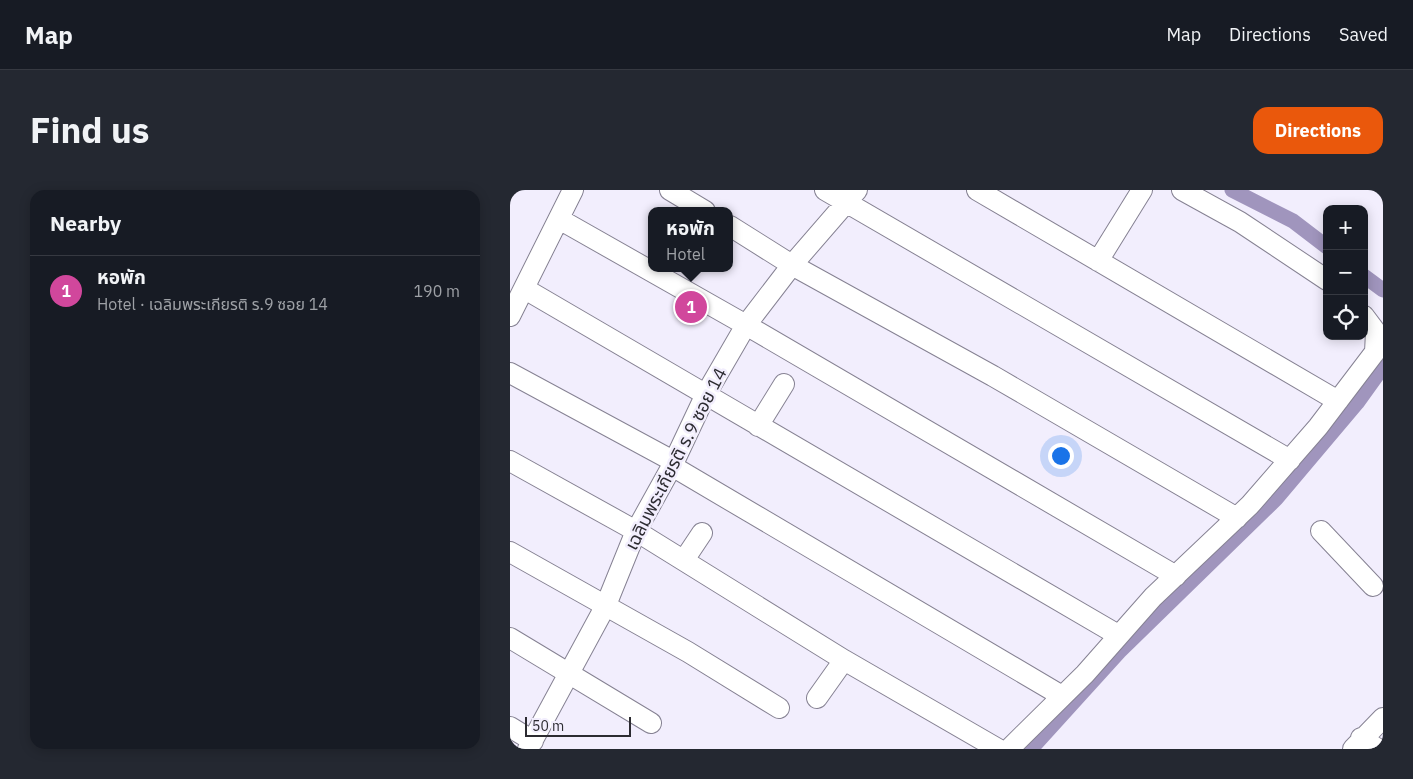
<!DOCTYPE html>
<meta charset="utf-8">
<style>
:root{--surface:#171b24;--page:#242831;--text:#f1f3f6;--muted:#9ea1a6;--line:#363941;--accent:#ea580c}
body{margin:0;font-family:"IBM Plex Sans","Noto Sans Thai",sans-serif;background:var(--page);color:var(--text)}
.controls{position:absolute;right:15px;top:15px;display:grid;overflow:hidden;border-radius:10px;box-shadow:0 2px 12px #0003}
.controls button{width:45px;height:45px;display:grid;place-items:center;padding:0;border:0;border-bottom:1px solid var(--line);background:var(--surface);color:var(--text);font:25px sans-serif}
.scale{position:absolute;left:15px;bottom:12px;width:106px;box-sizing:border-box;padding-left:5px;border:2px solid #2c2b31;border-top:0;font-size:14px;line-height:18px;white-space:nowrap;color:#2c2b31;-webkit-text-stroke:4px #f2eefd;paint-order:stroke}
.you{position:absolute;left:550px;top:265px;width:18px;height:18px;margin:-12px;border:4px solid #fff;border-radius:50%;background:#1a73e8;box-shadow:0 0 0 8px #1a73e833}
.badge{display:grid;place-items:center;width:32px;height:32px;border-radius:50%;background:var(--accent);color:#fff;font-size:16px;font-weight:700}
.pin{position:absolute;translate:-50% -50%;border:2px solid #fff;box-shadow:0 1px 5px #0006}
.popup{position:absolute;left:138px;top:17px;width:85px;height:65px;box-sizing:border-box;display:grid;place-content:center;border-radius:10px;background:var(--surface);filter:drop-shadow(0 1px 4px #0005);font-size:16px;white-space:nowrap;color:var(--muted)}
.popup b{font-size:19px;color:var(--text)}
.popup::after{content:'';position:absolute;left:50%;top:100%;margin-left:-10px;border:10px solid transparent;border-top-color:var(--surface)}
.list{margin:0;padding:0;list-style:none}
h2{display:flex;justify-content:space-between;align-items:center;height:65px;margin:0;padding:0 20px;font-size:21px}
h2 small{font-size:16px;font-weight:400;color:var(--muted)}
.list li{display:grid;grid-template-columns:32px 1fr auto;gap:15px;align-items:center;box-sizing:border-box;height:70px;padding:0 20px;border-top:1px solid var(--line)}
.list b{display:block;font-size:19px;white-space:nowrap}
.list p{margin:0;font-size:16px;white-space:nowrap;color:var(--muted)}
.list em{font-size:16px;font-style:normal;color:var(--muted)}
.icon{flex:none;width:28px;height:28px;fill:none;stroke:currentColor;stroke-width:2;stroke-linecap:round;stroke-linejoin:round}
.map{position:relative;flex:none;width:873px;height:559px;overflow:hidden;border-radius:15px}
header{display:flex;align-items:center;gap:30px;box-sizing:border-box;height:70px;padding:0 25px;background:var(--surface);border-bottom:1px solid var(--line)}
header strong{font-size:24px}
nav{display:flex;gap:28px;margin-inline-start:auto;font-size:18px}
.intro{display:flex;align-items:center;justify-content:space-between;box-sizing:border-box;height:120px;padding:0 30px}
h1{margin:0;font-size:35px}
.button{padding:12px 22px;border-radius:15px;background:var(--accent);color:#fff;font-size:18px;font-weight:700}
main{display:flex;gap:30px;padding:0 30px}
aside{flex:1;background:var(--surface);border-radius:15px;box-shadow:0 2px 12px #0003}
.map>svg:first-child{display:block}
</style>
<header>
<strong>Map</strong>
<nav><a>Map</a><a>Directions</a><a>Saved</a></nav>
</header>
<div class="intro"><h1>Find us</h1><a class="button">Directions</a></div>
<main>
<aside>
<h2>Nearby<small></small></h2>
<ul class="list">
<li><span class="badge" style="background:#d1479c">1</span><div><b>หอพัก</b><p>Hotel · เฉลิมพระเกียรติ ร.9 ซอย 14</p></div><em>190 m</em></li>
</ul>
</aside>
<div class="map">
<svg width="873" height="559" viewBox="0 0 873 559">
<rect width="100%" height="100%" fill="#f2eefd"/>
<g fill="none" stroke-linecap="round" stroke-linejoin="round">
<!-- canal -->
<path stroke="#a095bd" stroke-width="15" d="M722,0l61,31 34,26
M854,86l19,14
M521,559l88,-97 157,-153 81,-96 26,-36"/>
<defs>
<path id="minor" d="M160,0l35,21
M315,0l465,270
M467,0l361,211
M672,0l58,32 87,58
M49,29l187,106 430,251
M220,36l62,39 201,111 244,142
M588,71l44,-71
M15,99l593,346
M0,126l63,-126
M0,183l163,88
M248,236l26,-42
M0,271l126,70 208,129 154,89
M162,276l390,230
M811,341l52,55
M0,362l178,100 91,56
M174,370l18,-27
M0,448l141,85
M307,508l27,-38
M0,537l23,14
M851,548l17,11
M18,559l78,-144 30,-74 36,-65 34,-72 40,-69 46,-60 65,-75
M499,559l76,-75 68,-77 97,-92 68,-78 57,-75 1,-20 -12,-16
M843,559l30,-31"/>
</defs>
<!-- minor casing -->
<use href="#minor" stroke="#868293" stroke-width="22"/>
<!-- minor -->
<use href="#minor" stroke="#fff" stroke-width="20"/>
</g>
<g text-anchor="middle" stroke-width="5" stroke-linejoin="round" paint-order="stroke">
<!-- street labels -->
<g font-size="18" fill="#2c2b31" stroke="#f2eefd">
<text transform="translate(166 269) rotate(-63)" y="6">เฉลิมพระเกียรติ ร.9 ซอย 14</text>
</g>
</g>
</svg>
<div class="controls">
<button>+</button>
<button>−</button>
<button><svg class="icon" aria-label="locate" viewBox="0 0 24 24"><circle cx="12" cy="12" r="6"/><path d="M12 2v4M12 18v4M2 12h4M18 12h4"/></svg></button>
</div>
<div class="scale">50 m</div>
<div class="you"></div>
<div class="pin badge" style="left:181px;top:117px;background:#d1479c">1</div>
<div class="popup"><b>หอพัก</b>Hotel</div>
</div>
</main>
